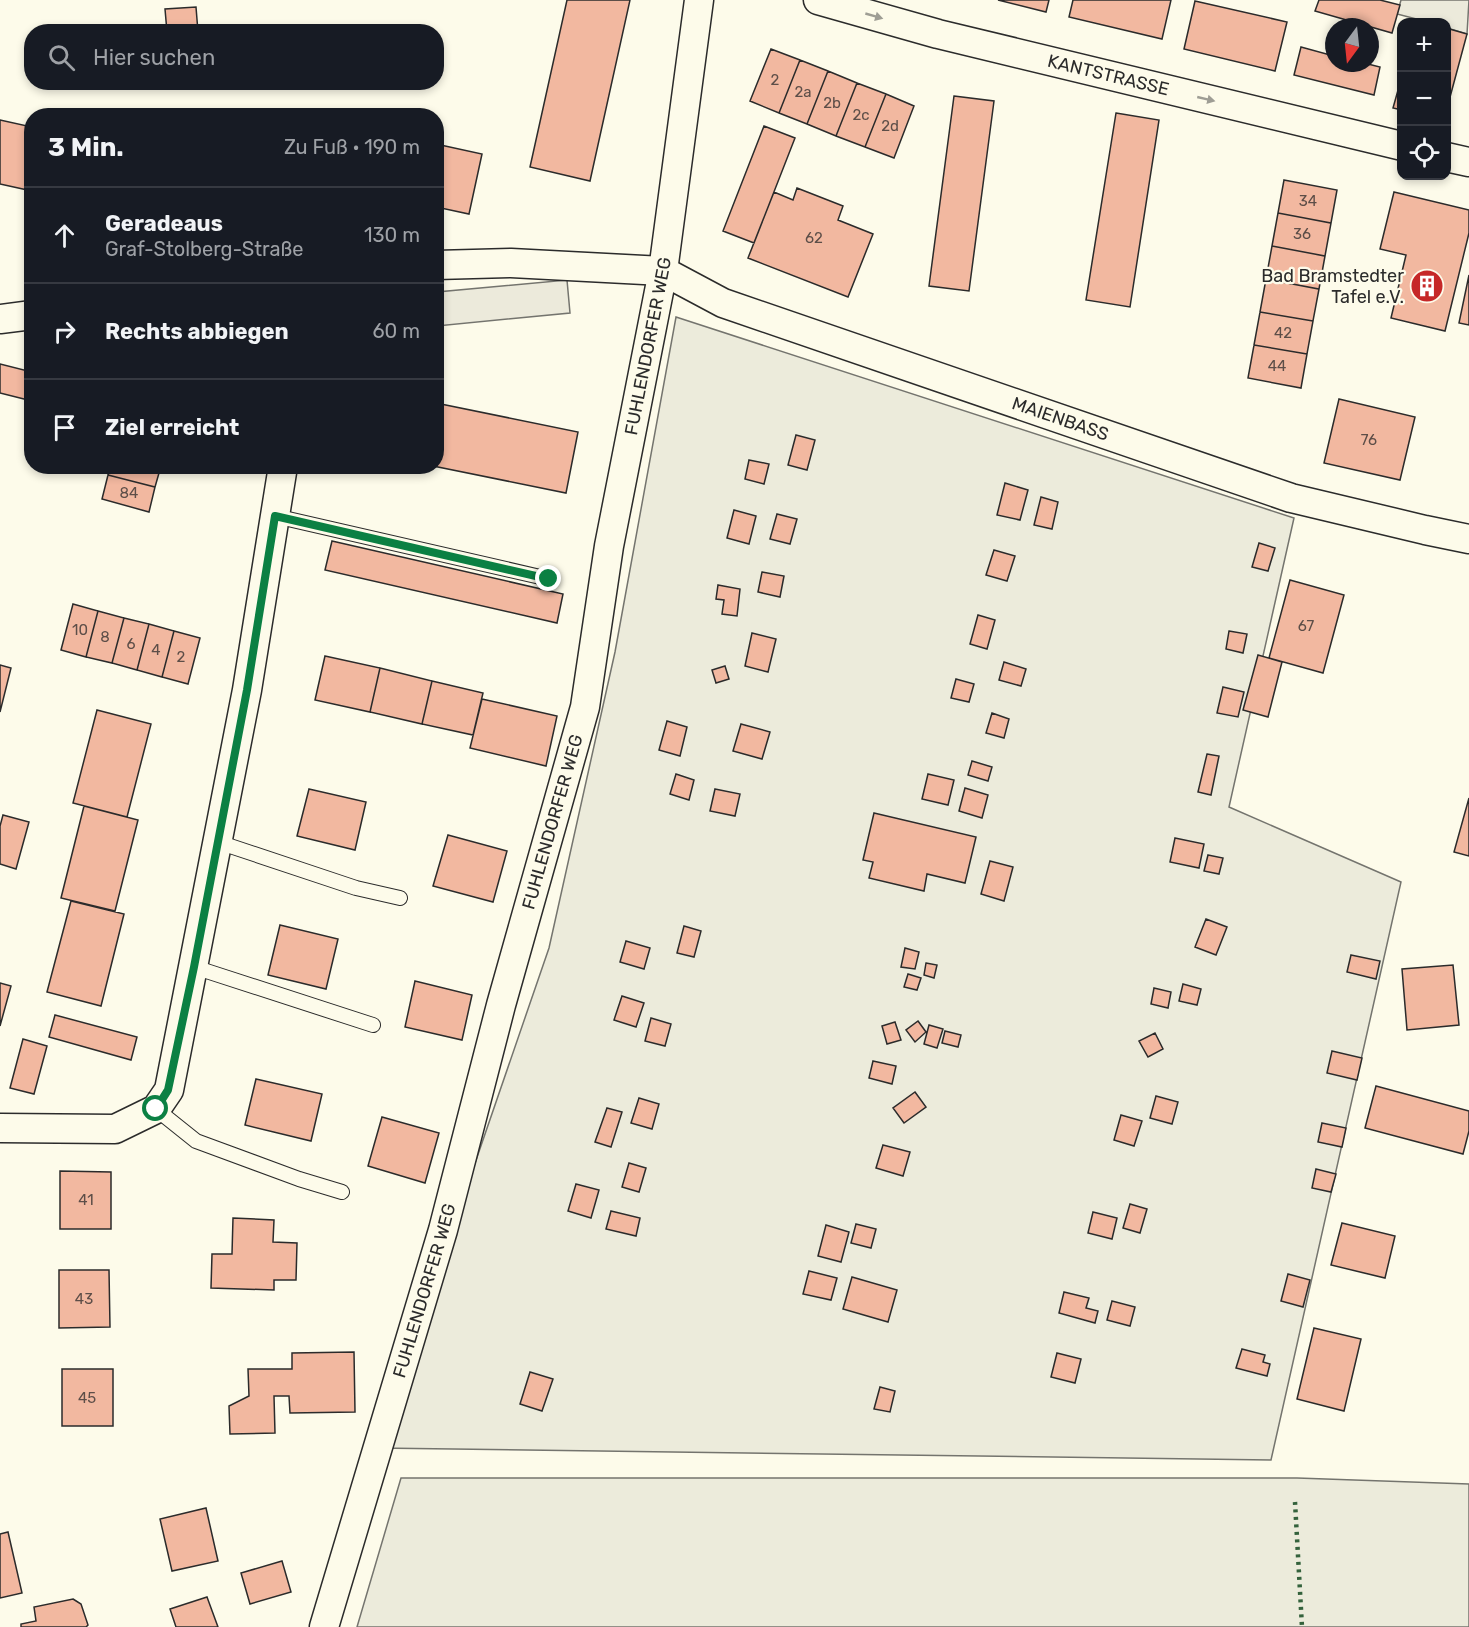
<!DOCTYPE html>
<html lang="de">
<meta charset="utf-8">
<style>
:root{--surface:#171b24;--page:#242831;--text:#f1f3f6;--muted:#9ea1a6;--line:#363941}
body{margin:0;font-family:Rubik,sans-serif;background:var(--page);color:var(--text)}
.controls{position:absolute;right:18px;top:18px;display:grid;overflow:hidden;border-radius:12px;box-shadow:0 3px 9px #0003}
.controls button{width:54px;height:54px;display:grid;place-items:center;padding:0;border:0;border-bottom:2px solid var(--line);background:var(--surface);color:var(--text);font:30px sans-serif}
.compass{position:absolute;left:1325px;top:18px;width:54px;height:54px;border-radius:50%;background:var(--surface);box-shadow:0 3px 9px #0003;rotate:195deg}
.stop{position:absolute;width:18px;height:18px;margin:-14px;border:4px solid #0b8043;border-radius:50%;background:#fff}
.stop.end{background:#0b8043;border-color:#fff;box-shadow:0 2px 6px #0008}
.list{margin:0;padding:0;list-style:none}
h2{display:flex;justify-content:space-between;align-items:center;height:78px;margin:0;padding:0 24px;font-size:26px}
h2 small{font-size:20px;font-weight:400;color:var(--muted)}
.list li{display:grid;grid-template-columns:39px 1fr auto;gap:18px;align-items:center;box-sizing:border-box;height:96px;padding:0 24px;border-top:2px solid var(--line)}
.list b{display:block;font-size:22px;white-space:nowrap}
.list p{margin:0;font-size:20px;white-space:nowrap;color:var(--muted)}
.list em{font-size:20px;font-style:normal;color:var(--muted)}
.icon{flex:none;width:33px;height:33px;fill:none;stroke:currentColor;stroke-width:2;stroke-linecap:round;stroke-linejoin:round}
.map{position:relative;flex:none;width:1469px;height:1627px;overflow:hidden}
.search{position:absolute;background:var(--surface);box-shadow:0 3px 9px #0003;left:24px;top:24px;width:420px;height:66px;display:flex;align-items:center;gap:15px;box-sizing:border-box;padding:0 21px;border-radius:24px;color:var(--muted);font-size:22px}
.panel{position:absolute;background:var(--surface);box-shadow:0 3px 9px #0003;left:24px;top:108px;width:420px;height:366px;border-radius:24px}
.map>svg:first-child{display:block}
</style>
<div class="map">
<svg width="1469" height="1627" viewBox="0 0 1469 1627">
<rect width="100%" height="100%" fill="#fdfbea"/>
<!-- green -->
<path fill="#ecebdb" stroke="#74746e" stroke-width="1.5" d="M676,317l618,201 -65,289 172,75 -130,578 -894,-12 172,-500 66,-296z
M401,1478h896l172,6v143h-1112z"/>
<!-- parking -->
<path fill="#eceadb" stroke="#74746e" stroke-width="1.5" d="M1401,0h68l-2,34 -20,-6 -1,-6h-18l-31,-8z
M567,280l3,33 -133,13v-34z"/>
<!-- building -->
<path fill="#f2b8a0" stroke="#2b2b2b" stroke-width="1.5" d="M567,0h63l-40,181 -60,-14z
M998,0h51l-3,12z
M1073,0h98l-9,39 -93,-22z
M1319,0h61l20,5 -8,28 -77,-22z
M1195,1l92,21 -12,49 -91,-22z
M196,7l2,25h-31l-2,-23z
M1446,28l21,6 -21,78z
M1301,47l33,9v7h30l16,4 -6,28 -80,-20z
M771,49l29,11 -21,53 -29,-12z
M800,60l28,11 -21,53 -28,-11z
M828,71l29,12 -21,53 -29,-12z
M1402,76v34l-9,-2z
M857,83l29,11 -21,53 -29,-11z
M886,94l28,12 -20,52 -29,-11z
M954,96l40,5 -25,190 -40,-5z
M1116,113l43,7 -29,187 -44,-7z
M0,120l32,7v64l-32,-7z
M764,126l31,12 -41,105 -31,-12z
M436,144l46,10 -13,60 -33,-7z
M1284,180l53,10 -6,33 -53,-10z
M797,188l46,18 -5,14 35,14 -25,63 -100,-39 26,-66 19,8z
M1394,192l75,18v23l-24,98 -54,-13 15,-63 -26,-6z
M1278,213l53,10 -6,33 -53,-10z
M1272,246l53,10 -6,33 -53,-10z
M1469,275v50l-10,-2z
M1266,279l53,10 -6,32 -53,-9z
M1260,312l53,9 -6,33 -53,-9z
M1254,345l53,9 -6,34 -53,-10z
M0,364l32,8v29l-32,-8z
M1339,399l76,18 -15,63 -76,-17z
M436,403l142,29 -12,61 -133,-27h3z
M796,435l19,5 -8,30 -19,-5z
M749,460l20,4 -5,20 -19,-5z
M111,466h50l-6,21 -47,-12z
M108,475l47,12 -6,25 -47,-13z
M1005,483l23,7 -8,30 -23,-5z
M1041,497l17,5 -6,27 -18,-4z
M734,510l22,6 -7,28 -22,-6z
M777,514l20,5 -7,25 -20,-5z
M332,541l231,53 -6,29 -232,-53z
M1259,543l16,5 -7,23 -16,-4z
M994,550l21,6 -8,25 -21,-6z
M762,572l22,4 -4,21 -22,-5z
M1290,580l54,15 -21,78 -54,-15z
M718,585l22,4 -3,27 -15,-2 2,-14 -8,-1z
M73,604l25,7 -12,46 -25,-7z
M98,611l26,7 -12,45 -26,-6z
M978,615l17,5 -8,29 -17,-5z
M124,618l25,6 -12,46 -25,-7z
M149,624l25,7 -12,46 -25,-7z
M174,631l26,7 -12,46 -26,-7z
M1229,631l18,3 -4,19 -17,-4z
M752,633l24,6 -8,33 -23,-6z
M1258,655l24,7 -14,55 -25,-7z
M325,656l55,12 -10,44 -55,-12z
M1004,662l22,7 -5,17 -22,-6z
M0,665l11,3 -11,44z
M725,666l4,13 -13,4 -4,-13z
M380,668l52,13 -10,43 -52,-12z
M956,679l18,5 -5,18 -18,-4z
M432,681l51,12 -10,42 -51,-11z
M1223,687l21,5 -6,25 -21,-4z
M482,699l75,17 -11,50 -76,-18z
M97,710l54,14 -24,93 -54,-14z
M992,713l17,6 -5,19 -18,-5z
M667,721l20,6 -7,29 -21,-6z
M741,724l29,8 -8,27 -29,-8z
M1207,754l12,2 -8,39 -13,-3z
M972,761l20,6 -4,14 -20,-6z
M676,774l18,6 -5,20 -19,-6z
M928,774l26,6 -6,25 -26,-6z
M965,788l23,7 -6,23 -23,-7z
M309,789l57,13 -11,48 -58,-14z
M715,789l25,5 -5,22 -25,-5z
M1469,798v58l-15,-4z
M84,806l54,14 -23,91 -54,-13z
M874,813l102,24 -11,46 -38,-9 -3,17 -55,-13 4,-16 -10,-2z
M3,815l26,7 -13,47 -16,-5v-38z
M448,835l59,16 -14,51 -60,-16z
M1175,838l29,6 -5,24 -29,-6z
M1208,855l15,3 -4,16 -15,-3z
M990,861l23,6 -9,34 -23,-7z
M71,901l53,13 -23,92 -54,-14z
M1206,919l21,8 -11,28 -21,-8z
M280,925l58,14 -12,50 -58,-14z
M684,926l17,5 -7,26 -17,-4z
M626,941l24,7 -6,21 -24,-7z
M905,948l14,4 -4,17 -14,-2z
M1351,955l29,6 -4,18 -29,-7z
M926,963l11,2 -3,13 -10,-3z
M1453,965l6,60 -52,5 -5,-61z
M908,974l13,4 -4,12 -13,-3z
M415,981l57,14 -10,45 -57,-13z
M0,983l11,3 -11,40z
M1183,984l18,5 -4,16 -18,-4z
M1154,988l17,4 -3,16 -17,-4z
M622,996l22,7 -8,24 -22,-7z
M55,1015l82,22 -6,23 -82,-23z
M651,1018l20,6 -6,22 -20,-5z
M918,1021l8,11 -11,10 -9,-12z
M895,1022l6,18 -14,4 -5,-18z
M929,1025l14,4 -6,19 -13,-4z
M945,1031l16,4 -3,12 -16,-4z
M1155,1033l8,16 -15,8 -9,-16z
M23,1039l24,7 -13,48 -24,-6z
M1332,1051l30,7 -5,22 -30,-7z
M873,1061l23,5 -4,18 -23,-6z
M256,1079l66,15 -11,47 -66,-16z
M1376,1086l93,25v20l-6,23 -98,-26z
M915,1092l11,15 -22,16 -11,-15z
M1156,1096l22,6 -6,22 -22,-6z
M639,1098l20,6 -7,25 -21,-6z
M607,1108l15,4 -11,35 -16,-5z
M1121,1115l21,6 -8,25 -20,-6z
M382,1117l57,16 -14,50 -57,-17z
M1322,1123l24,5 -4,19 -24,-5z
M883,1145l27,7 -7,24 -27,-8z
M629,1163l17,5 -7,24 -17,-5z
M1316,1169l20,5 -5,18 -19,-4z
M60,1171l51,1v57h-51z
M576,1184l23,6 -8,28 -23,-7z
M1130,1204l17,5 -7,24 -17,-5z
M611,1211l29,7 -4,18 -30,-7z
M1093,1212l24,6 -5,21 -24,-6z
M233,1218l41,2 -1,22 24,1 -1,37h-22v10l-63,-2 1,-34h20z
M1342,1223l53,13 -10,42 -54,-13z
M856,1224l20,5 -5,19 -20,-5z
M826,1225l23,7 -8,30 -23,-6z
M59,1270h50l1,57 -51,1z
M809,1271l28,7 -6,22 -28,-6z
M1288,1274l22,6 -7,27 -22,-6z
M852,1277l45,13 -9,32 -45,-13z
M1064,1292l25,6 -3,10 12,3 -3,12 -36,-10z
M1112,1301l23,6 -5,19 -23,-6z
M1314,1328l47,11 -17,72 -47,-12z
M1242,1349l23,6 -2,7 7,2 -3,12 -31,-8z
M354,1352l1,60 -65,1 -1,-17h-15l1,37 -45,1 -1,-28 20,-10 -1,-27h44v-16z
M1057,1353l24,6 -6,24 -24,-6z
M62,1369h51v57h-51z
M530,1372l23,7 -11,32 -22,-7z
M880,1387l15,4 -5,21 -16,-3z
M206,1508l12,53 -46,10 -12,-52z
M8,1532l14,61 -22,5v-64z
M282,1561l9,31 -41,12 -9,-31z
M207,1597l11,30h-42l-6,-18z
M73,1599l8,5 7,21 -2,2h-65v-3l15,-3 -2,-14z"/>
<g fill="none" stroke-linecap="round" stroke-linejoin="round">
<defs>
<path id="lane" d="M275,516l274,63
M218,842l138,46 44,10
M194,967l179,58
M156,1109l40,32 103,38 43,13"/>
<g id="street">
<path id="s1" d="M818,0l120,34 464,112"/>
<path d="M1446,157l23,5"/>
<path id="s2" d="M436,265l75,-2 152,8 60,32 568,195 134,32 44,9"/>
<path d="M0,319l32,-4"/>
<path d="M0,1128l115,1 41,-20 13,-19 78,-400 36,-224"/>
<path id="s3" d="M324,1627l119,-397 58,-225 84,-298 24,-161 54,-275 36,-271"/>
</g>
</defs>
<!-- lane casing -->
<use href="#lane" stroke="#2b2b2b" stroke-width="16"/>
<!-- street casing -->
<use href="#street" stroke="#2b2b2b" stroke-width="31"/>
<!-- lane -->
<use href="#lane" stroke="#fdfbea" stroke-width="14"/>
<!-- street -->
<use href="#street" stroke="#fdfbea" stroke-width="28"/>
<!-- hedge -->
<path stroke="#34623c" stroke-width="4.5" stroke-dasharray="3 4.5" stroke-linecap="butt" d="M1295,1502l7,125"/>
</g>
<!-- one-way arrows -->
<defs><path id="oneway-solid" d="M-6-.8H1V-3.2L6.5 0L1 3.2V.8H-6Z" transform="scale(1.5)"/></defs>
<g fill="#9e9d94">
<use href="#oneway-solid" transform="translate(874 16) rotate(16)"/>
<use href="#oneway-solid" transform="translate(1206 99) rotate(13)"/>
</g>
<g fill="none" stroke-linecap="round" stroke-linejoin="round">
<!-- route -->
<path stroke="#0b8043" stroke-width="8" d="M156,1109l12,-19 26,-123 53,-277 28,-174 274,63"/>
</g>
<!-- icons -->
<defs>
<symbol id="building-disc" viewBox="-11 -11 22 22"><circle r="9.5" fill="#c62828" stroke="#fdfbea"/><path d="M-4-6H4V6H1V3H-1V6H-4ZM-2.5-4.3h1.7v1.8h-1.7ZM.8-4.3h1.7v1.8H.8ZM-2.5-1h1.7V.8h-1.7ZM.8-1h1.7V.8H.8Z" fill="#fff"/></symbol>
</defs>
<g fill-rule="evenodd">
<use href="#building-disc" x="1408" y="267" width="38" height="38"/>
</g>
<g text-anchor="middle" stroke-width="4.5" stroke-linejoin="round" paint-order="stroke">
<!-- number labels -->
<g font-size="15" fill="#5d4e48">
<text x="775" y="85">2</text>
<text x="803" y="97">2a</text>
<text x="832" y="108">2b</text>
<text x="861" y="120">2c</text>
<text x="890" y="131">2d</text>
<text x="1308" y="206">34</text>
<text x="1302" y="239">36</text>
<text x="814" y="243">62</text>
<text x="1283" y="338">42</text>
<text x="1277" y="371">44</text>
<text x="1369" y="445">76</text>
<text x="129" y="498">84</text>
<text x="1306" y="631">67</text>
<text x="80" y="635">10</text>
<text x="105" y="642">8</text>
<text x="131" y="649">6</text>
<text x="156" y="655">4</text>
<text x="181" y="662">2</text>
<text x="86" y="1205">41</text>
<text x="84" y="1304">43</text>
<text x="87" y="1403">45</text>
</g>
<!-- street labels -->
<g font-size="18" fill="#2b2b2b" stroke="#fdfbea">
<text dy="6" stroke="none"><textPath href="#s1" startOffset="300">KANTSTRASSE</textPath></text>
<text dy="6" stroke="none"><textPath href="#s3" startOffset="1323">FUHLENDORFER WEG</textPath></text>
<text dy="6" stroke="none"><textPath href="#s2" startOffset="652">MAIENBASS</textPath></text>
<text dy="6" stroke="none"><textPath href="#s3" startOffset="837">FUHLENDORFER WEG</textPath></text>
<text dy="6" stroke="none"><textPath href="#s3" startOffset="351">FUHLENDORFER WEG</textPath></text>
</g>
<!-- poi labels -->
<g font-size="18" fill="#2b2b2b" stroke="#fdfbea" text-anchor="end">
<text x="1404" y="282">Bad Bramstedter<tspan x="1404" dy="21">Tafel e.V.</tspan></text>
</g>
</g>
</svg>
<div class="controls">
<button>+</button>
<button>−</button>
<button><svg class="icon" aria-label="locate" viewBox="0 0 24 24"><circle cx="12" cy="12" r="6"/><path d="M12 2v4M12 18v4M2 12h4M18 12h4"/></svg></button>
</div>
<svg class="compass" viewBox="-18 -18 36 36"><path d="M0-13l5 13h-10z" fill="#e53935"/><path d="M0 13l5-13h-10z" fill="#9ea1a6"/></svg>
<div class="stop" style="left:156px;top:1109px"></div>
<div class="stop end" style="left:549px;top:579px"></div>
<div class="search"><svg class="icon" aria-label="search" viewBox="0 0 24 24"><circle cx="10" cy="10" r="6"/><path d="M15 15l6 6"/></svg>Hier suchen</div>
<section class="panel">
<h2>3 Min.<small>Zu Fuß · 190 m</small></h2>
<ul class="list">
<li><svg class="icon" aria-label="ahead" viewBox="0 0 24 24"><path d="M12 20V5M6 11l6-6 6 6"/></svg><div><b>Geradeaus</b><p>Graf-Stolberg-Straße</p></div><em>130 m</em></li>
<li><svg class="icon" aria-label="right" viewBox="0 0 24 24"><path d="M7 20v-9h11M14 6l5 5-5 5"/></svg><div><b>Rechts abbiegen</b></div><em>60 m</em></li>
<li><svg class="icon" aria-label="arrive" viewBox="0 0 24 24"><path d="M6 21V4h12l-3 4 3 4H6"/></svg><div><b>Ziel erreicht</b></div></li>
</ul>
</section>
</div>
